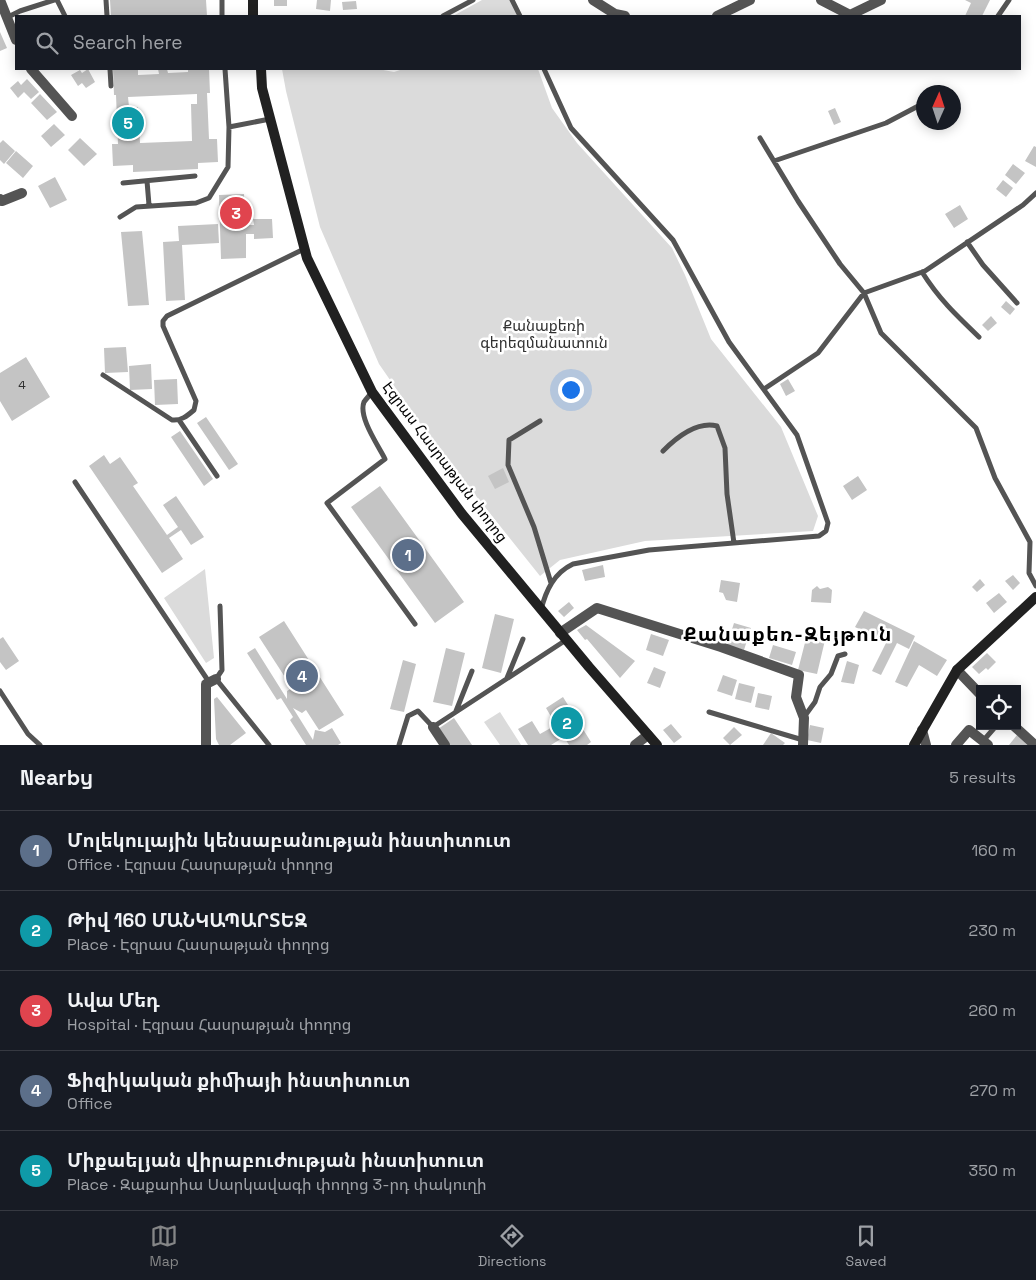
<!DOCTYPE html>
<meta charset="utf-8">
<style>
:root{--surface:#171b24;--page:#20242c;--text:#f1f3f6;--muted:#9ea1a6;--line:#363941;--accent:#858687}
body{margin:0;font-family:"Space Grotesk","Noto Sans Armenian",sans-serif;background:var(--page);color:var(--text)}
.controls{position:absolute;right:15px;bottom:15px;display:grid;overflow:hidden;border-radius:0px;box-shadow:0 2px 12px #0003}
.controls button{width:45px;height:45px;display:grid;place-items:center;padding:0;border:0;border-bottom:1px solid var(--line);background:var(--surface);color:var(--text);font:25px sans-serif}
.compass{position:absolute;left:916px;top:85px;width:45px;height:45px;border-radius:50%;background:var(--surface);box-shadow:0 2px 12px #0003;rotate:3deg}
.you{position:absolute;left:570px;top:389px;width:18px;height:18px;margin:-12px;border:4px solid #fff;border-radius:50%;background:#1a73e8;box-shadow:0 0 0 8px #1a73e833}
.badge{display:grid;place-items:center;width:32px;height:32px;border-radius:50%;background:var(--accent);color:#fff;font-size:16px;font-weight:700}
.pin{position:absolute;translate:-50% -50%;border:2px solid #fff;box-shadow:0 1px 5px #0006}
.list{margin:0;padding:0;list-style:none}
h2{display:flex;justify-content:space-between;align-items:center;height:65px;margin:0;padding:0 20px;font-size:21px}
h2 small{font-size:16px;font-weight:400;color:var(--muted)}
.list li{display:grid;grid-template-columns:32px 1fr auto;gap:15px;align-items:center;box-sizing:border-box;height:80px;padding:0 20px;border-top:1px solid var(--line)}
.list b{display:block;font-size:19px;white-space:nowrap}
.list p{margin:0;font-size:16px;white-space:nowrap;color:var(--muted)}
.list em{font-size:16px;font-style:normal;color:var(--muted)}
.icon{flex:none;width:28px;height:28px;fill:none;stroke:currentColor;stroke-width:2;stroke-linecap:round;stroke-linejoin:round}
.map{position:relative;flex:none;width:1036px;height:745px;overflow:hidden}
.search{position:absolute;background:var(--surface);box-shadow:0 2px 12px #0003;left:15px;right:15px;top:15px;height:55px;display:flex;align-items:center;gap:12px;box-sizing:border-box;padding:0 18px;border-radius:0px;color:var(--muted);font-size:19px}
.sheet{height:465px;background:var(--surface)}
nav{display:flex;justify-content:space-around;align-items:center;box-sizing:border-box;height:70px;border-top:1px solid var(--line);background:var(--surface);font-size:14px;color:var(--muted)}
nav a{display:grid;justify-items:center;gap:2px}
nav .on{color:var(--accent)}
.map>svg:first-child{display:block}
</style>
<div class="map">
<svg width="1036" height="745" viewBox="0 0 1036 745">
<rect width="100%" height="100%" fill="#fff"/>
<!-- green -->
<path fill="#dbdbdb" d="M482,0h29l7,16h-65z
M282,69h96l16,3 9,-3h135l14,39 25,35 95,105 13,27 26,64 70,88 37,89 -5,15 -168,10 -85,19 -20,16 -107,-134 -54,-78 -59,-137 -34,-136z
M205,569l9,89 -8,5 -42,-65z
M500,712l21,33h-21l-16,-23z"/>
<!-- building -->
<path fill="#c4c4c4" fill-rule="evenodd" d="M110,0h96l1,16h-96z
M274,0h13v6h-13z
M317,0h14l-1,11 -14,-2z
M965,0h25l-8,16h-17l6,-13z
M356,1l1,8 -14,1 -1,-8z
M0,32l7,16 -7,3z
M88,69l7,13 -9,6 -4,-5 -4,3 -7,-11 9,-5 2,3z
M113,69h25v6l21,-1 -1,-5h9l1,4 20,-1v-3h21l1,24h-3l2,46h8l1,23 -20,1v6l-65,3v-7l-20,1 -1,-22h6l-2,-49h-2zM197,94v10h-6l1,37 -52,2 -2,-36h-9l-1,-10z
M27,79l12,13 -8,7 -7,-7 -6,6 -8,-10 8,-7 3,4z
M40,94l17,18 -10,8 -16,-17z
M835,108l6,14 -7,3 -6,-14z
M54,124l11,11 -14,12 -10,-11z
M80,138l17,16 -13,12 -16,-16z
M3,140l12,11 -11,13 -4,-4v-17z
M1034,146l2,1v20l-11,-6z
M16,151l17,15 -10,12 -17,-15z
M1013,164l12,9 -9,11 -11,-9z
M55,177l12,23 -17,8 -12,-22z
M1003,180l10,8 -7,9 -10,-8z
M244,194l1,31h9l-1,-6h19l1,19 -19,1v-5h-8v24l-25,1 -2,-64z
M960,205l8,14 -14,9 -9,-14z
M218,224l1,19 -37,2 3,55 -19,1 -3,-59 16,-1 -1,-15z
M142,231l7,74 -21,1 -7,-74z
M1006,301l9,8 -5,6 -9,-8z
M991,316l6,7 -9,8 -6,-6z
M126,347l2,25 -23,1 -1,-25z
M26,357l24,40 -38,24 -12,-20v-28z
M151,364l1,25 -22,1 -1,-24z
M177,379l1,25 -23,1 -1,-25z
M788,379l7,12 -9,5 -6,-12z
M206,417l32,47 -9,6 -32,-47z
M180,431l33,48 -9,7 -33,-49z
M104,455l6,9 10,-7 18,26 -5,3 34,49 11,-8 -15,-22 13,-9 28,41 -13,8 -10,-15 -12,8 14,21 -21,14 -73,-107z
M503,468l6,14 -14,7 -7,-13z
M858,476l9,14 -15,10 -9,-14z
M380,486l84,116 -29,21 -84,-116z
M603,565l2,12 -20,4 -3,-11z
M1013,575l7,8 -7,7 -8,-9z
M980,579l5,6 -8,7 -5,-5z
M721,580l19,3 -3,19 -11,-2 -3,-7 -4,-1z
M817,586l3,3 8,-2 4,3 -1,13 -20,-1 1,-12z
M999,593l8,9 -13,11 -8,-10z
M569,602l5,6 -10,9 -6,-6z
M864,611l51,25 -6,13 -12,-6 -16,32 -9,-4 17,-34 -10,-5 -3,6 -21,-11z
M495,614l19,5 -13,54 -19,-5z
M284,621l60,94 -25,15 -13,-20 -4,3 -9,-5 20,32 2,-10 10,2 7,-4 9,15 -3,2h-32l-16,-25 3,-3 -12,-19 -4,2 -30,-47 8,-5 32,51v-8l5,-3 -33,-51z
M734,623l17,5 -7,22 -17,-5z
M586,625l49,36 -15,17 -33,-39 -2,1 -8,-10z
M808,631l18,5 -9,38 -19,-4z
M651,634l18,6 -6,16 -17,-6z
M3,637l16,24 -13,9 -6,-8v-23z
M914,641l33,19 -10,16 -18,-11 -12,22 -12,-5z
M773,645l23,7 -4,13 -23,-7z
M446,648l19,5 -13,53 -19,-4z
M987,653l9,9 -8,8 -2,-2 -7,6 -7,-7z
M403,660l13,4 -12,48 -14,-3z
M847,661l12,4 -5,19 -13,-2z
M654,667l12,5 -6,16 -13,-5z
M723,675l14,5 -5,16 -15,-5z
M739,683l16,4 -4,16 -16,-4z
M758,693l14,3 -3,14 -14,-3z
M217,697l29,36 -16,12h-11l-3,-6 -2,-40z
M563,697l28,45 -4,3h-18l-5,-8 -13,8h-23l-10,-16 14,-8 8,13 16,-9 -10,-17z
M454,718l18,27h-23l-11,-16z
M671,724l11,13 -8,6 -11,-13z
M810,725l14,3 -3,15 -14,-3z
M734,727l8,8 -12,10 -7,-7z
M771,733l14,10 -2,2h-20z
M1017,735l12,10h-20z"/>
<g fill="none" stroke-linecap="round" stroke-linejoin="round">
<!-- lane -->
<path stroke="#545454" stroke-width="5" d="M57,0l8,16
M106,0l1,16
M222,0v16
M512,0l8,16
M443,16l30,-16
M998,16l11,-16
M6,18l14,-7 34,-11
M110,69l1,17
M225,69l4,58 41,-8
M760,138l38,63 42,63 24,29 17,40 95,95 19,50 35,64 -1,31 7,13
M774,161l112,-38 38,-20
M147,181l2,24
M123,183l72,-7
M120,217l16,-10 60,-4 13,-5 19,-31 1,-40
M967,242l16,23 34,38
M922,272c17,27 34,43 57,65
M103,375l69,45c9,1 15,-4 22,-10l2,-9 -33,-75v-5l4,-5 137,-67
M764,389l54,-36 46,-60 61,-22 98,-66 13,-12
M372,392c-2,3 -6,7 -8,10 -6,15 14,43 21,57l-58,44 88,121
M179,420l38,56
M540,421l-31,19 -1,25 26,62 17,56
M663,451c13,-13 34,-30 54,-25l8,22 2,46 7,49
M75,482l134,200
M220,606l2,64 -6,9 53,66
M541,610c5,-20 13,-37 32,-46l76,-14 170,-14 7,-5 2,-8 -31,-88 -68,-93 -56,-102 -102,-112 -27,-59
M507,678l16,-39
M0,691l28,43 12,11
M456,711l16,-40
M709,712l94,28
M804,717l11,-15 5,-15 11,-13 7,-18 7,-2
M983,741l13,-15
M399,745l9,-29 10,-5 15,16 133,-87"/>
<!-- street -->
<path stroke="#545454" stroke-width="10" d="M0,0l16,40
M593,0l22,14 10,2
M821,0l29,15 31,-15
M717,16l33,-16
M31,69l41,47
M0,199l2,2 20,-8
M560,633l37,-25 124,39 78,28 -3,22 8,21 -1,27
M957,670l23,24
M1014,726l21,19
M433,727l12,18
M922,730l4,15
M206,745v-61l10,-5
M635,745l13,-10
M956,745l13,-15 19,15"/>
<!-- secondary -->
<path stroke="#212121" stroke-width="10" d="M253,16v-16
M261,69l1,19 45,170 65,134 90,122 127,153 68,78
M914,745l43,-75 79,-73"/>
</g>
<g text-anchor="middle" stroke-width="5" stroke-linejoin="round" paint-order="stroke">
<!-- number labels -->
<g font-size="12" fill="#313131">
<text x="22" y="389">4</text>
</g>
<!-- park labels -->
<g font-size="15" fill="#323232" stroke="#fff">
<text x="544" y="331">Քանաքեռի<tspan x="544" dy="17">գերեզմանատուն</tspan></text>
</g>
<!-- street labels -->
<g font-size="15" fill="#000" stroke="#fff">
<text transform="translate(445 462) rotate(53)" y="5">Էզրաս Հասրաթյան փողոց</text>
</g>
<!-- district labels -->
<g font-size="20" font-weight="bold" letter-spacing="1" fill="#000" stroke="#fff">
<text x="788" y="641">Քանաքեռ-Զեյթուն</text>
</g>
</g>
</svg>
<div class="controls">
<button><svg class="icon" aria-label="locate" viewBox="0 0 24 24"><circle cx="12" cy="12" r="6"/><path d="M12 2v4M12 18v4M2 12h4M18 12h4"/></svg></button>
</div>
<svg class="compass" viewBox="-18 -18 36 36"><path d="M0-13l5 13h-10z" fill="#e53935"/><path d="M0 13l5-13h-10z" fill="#9ea1a6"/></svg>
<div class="you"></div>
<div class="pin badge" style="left:408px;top:555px;background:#5c6f8a">1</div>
<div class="pin badge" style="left:567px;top:723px;background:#0f9aa8">2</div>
<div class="pin badge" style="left:236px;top:213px;background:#e0444e">3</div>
<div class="pin badge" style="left:302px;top:676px;background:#5c6f8a">4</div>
<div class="pin badge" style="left:128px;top:123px;background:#0f9aa8">5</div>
<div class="search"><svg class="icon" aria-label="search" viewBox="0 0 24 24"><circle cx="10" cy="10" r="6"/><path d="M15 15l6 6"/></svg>Search here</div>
</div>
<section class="sheet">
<h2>Nearby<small>5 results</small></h2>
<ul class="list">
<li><span class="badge" style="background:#5c6f8a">1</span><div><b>Մոլեկուլային կենսաբանության ինստիտուտ</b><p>Office · Էզրաս Հասրաթյան փողոց</p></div><em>160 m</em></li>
<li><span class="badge" style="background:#0f9aa8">2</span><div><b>Թիվ 160 ՄԱՆԿԱՊԱՐՏԵԶ</b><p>Place · Էզրաս Հասրաթյան փողոց</p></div><em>230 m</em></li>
<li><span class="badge" style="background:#e0444e">3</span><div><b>Ավա Մեդ</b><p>Hospital · Էզրաս Հասրաթյան փողոց</p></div><em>260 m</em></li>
<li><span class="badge" style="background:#5c6f8a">4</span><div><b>Ֆիզիկական քիմիայի ինստիտուտ</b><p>Office</p></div><em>270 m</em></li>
<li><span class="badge" style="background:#0f9aa8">5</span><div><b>Միքաելյան վիրաբուժության ինստիտուտ</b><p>Place · Զաքարիա Սարկավագի փողոց 3-րդ փակուղի</p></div><em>350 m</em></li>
</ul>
</section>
<nav>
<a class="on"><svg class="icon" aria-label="map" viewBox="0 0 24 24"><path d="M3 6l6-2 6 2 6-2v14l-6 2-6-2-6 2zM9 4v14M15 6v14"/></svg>Map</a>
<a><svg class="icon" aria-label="directions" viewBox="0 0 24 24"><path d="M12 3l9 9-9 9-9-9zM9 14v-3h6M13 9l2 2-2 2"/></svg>Directions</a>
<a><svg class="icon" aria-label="saved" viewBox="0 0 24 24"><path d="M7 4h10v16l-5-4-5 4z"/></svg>Saved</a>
</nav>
